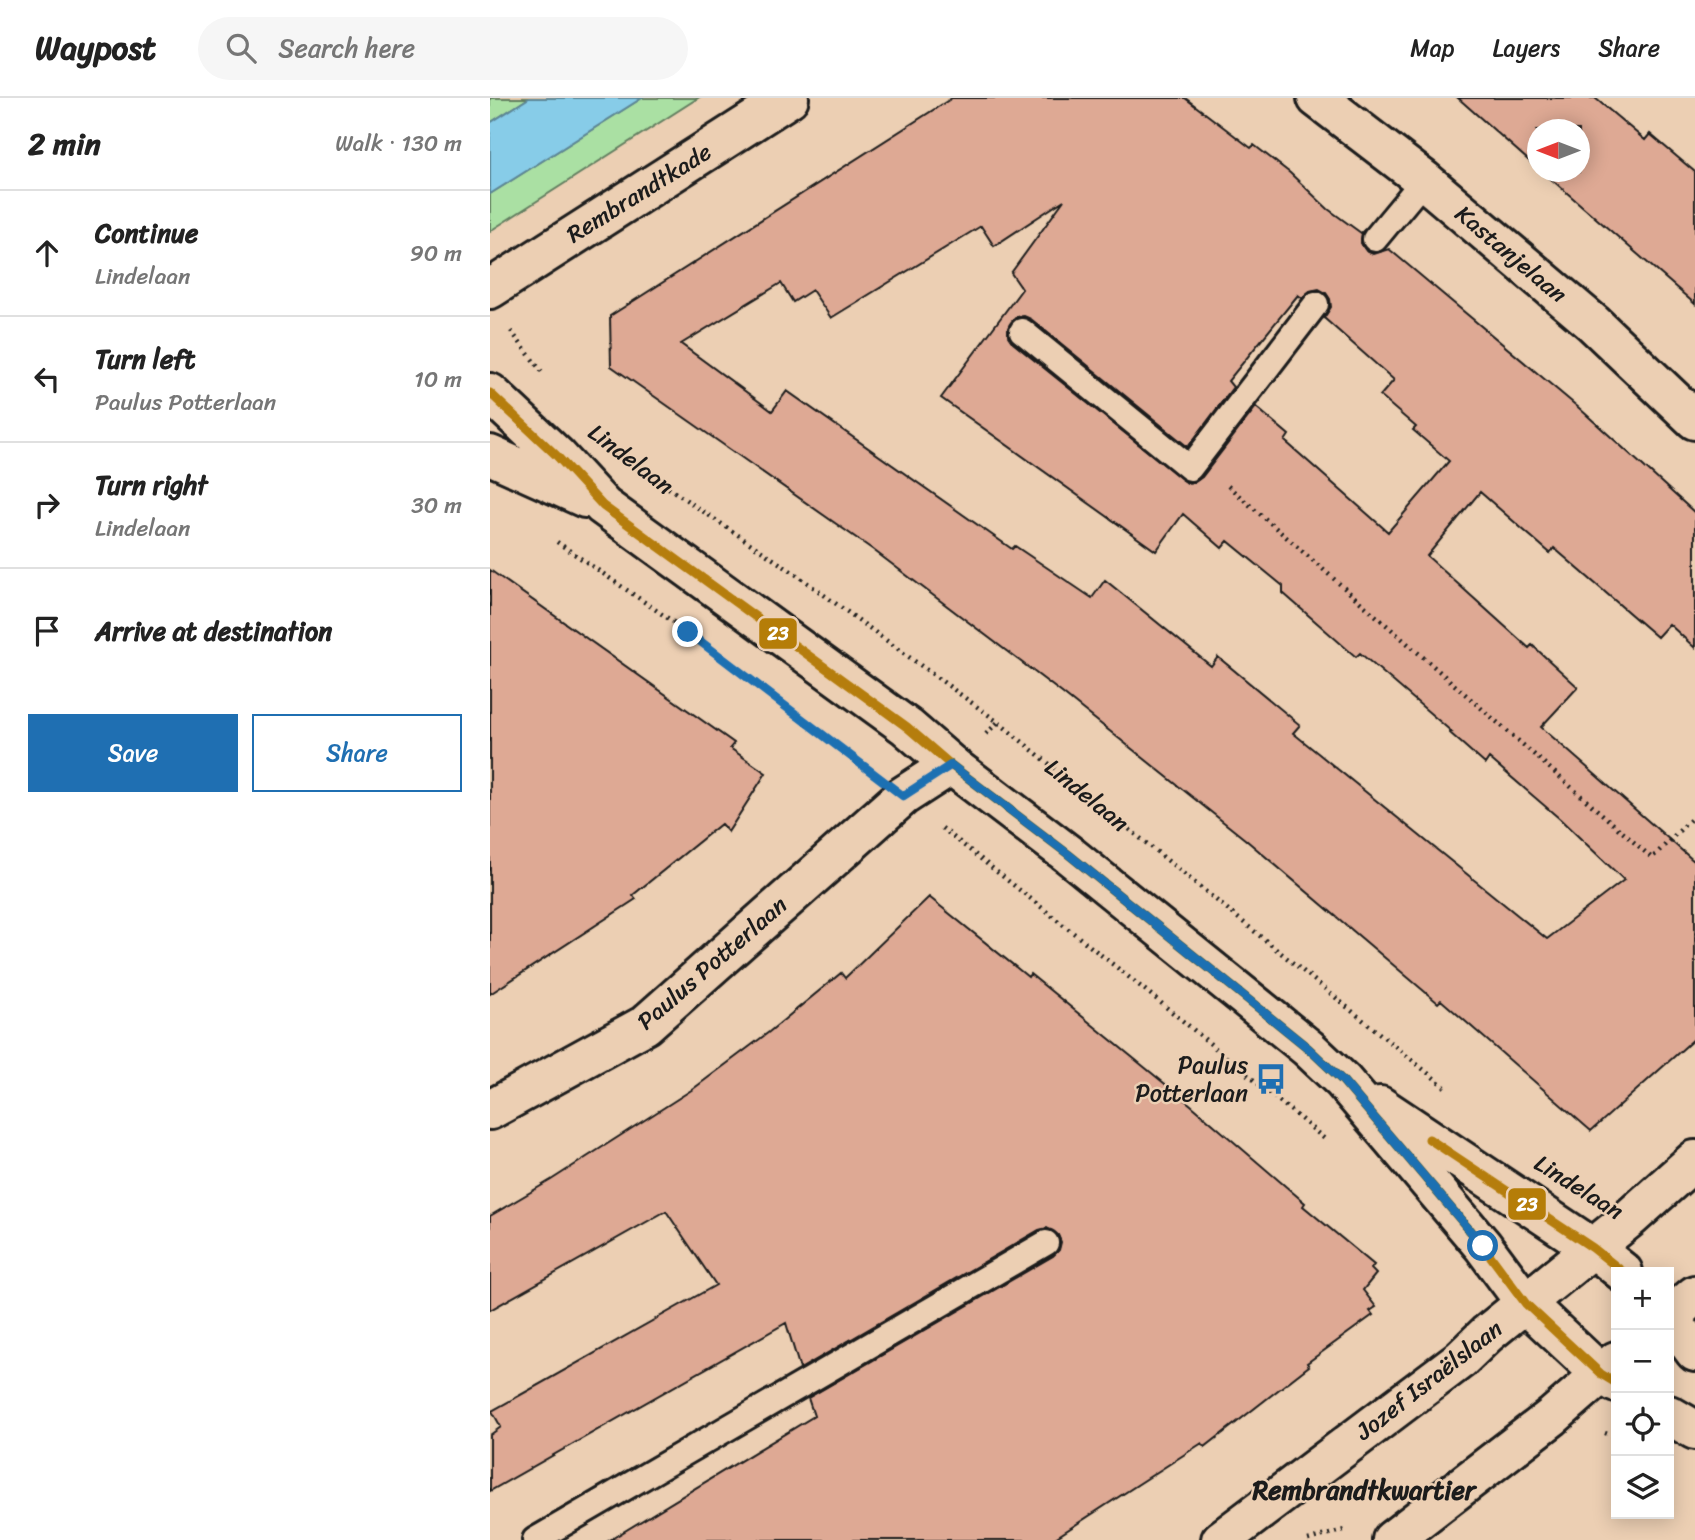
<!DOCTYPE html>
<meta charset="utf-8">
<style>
:root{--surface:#fff;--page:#f6f6f6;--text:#222;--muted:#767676;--line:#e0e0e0;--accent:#1f6fb2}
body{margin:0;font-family:Sriracha,sans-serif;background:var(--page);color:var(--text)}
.controls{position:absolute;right:21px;bottom:21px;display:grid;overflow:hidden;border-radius:0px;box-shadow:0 4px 18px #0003}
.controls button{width:63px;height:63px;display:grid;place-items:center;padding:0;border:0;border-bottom:2px solid var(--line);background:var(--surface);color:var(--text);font:35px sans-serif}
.compass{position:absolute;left:1037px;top:21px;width:63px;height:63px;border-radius:50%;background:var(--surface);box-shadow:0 4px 18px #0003;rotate:270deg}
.stop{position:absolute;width:21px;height:21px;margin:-16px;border:5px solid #1f6fb2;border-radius:50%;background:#fff}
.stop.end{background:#1f6fb2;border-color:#fff;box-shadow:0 2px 7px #0008}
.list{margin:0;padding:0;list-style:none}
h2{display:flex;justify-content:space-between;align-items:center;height:91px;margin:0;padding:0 28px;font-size:30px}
h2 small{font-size:23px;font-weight:400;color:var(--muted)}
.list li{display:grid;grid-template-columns:46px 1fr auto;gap:21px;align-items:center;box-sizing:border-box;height:126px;padding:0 28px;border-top:2px solid var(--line)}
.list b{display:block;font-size:26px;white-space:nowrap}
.list p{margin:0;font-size:23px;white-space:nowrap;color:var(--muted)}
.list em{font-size:23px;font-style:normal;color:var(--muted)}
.actions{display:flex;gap:14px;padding:21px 28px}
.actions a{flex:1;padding:16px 0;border:2px solid var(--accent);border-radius:0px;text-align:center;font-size:24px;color:var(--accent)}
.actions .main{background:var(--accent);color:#fff}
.icon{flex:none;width:38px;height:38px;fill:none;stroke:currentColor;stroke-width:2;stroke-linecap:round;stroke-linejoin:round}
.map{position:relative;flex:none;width:1205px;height:1442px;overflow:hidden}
header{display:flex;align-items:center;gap:42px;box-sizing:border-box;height:98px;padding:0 35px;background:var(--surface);border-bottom:2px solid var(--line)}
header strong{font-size:33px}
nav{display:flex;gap:38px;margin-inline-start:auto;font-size:24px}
.search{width:490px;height:63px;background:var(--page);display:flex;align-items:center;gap:18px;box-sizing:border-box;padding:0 24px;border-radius:38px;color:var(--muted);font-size:26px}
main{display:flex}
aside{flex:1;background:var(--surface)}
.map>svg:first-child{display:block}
</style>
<header>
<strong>Waypost</strong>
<div class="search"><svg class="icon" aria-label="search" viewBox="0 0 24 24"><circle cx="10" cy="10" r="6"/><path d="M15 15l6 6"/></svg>Search here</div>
<nav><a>Map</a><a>Layers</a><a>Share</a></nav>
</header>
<main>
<aside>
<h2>2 min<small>Walk · 130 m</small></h2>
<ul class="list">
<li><svg class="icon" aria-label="ahead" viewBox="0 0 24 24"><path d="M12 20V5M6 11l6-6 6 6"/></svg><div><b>Continue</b><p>Lindelaan</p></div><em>90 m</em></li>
<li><svg class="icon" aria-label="left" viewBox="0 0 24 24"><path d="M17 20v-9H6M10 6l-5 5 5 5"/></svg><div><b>Turn left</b><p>Paulus Potterlaan</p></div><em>10 m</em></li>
<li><svg class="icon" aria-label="right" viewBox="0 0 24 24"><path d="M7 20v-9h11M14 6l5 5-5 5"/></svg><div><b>Turn right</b><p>Lindelaan</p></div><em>30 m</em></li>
<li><svg class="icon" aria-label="arrive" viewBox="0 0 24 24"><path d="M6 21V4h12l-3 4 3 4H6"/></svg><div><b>Arrive at destination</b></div></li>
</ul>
<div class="actions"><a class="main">Save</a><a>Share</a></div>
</aside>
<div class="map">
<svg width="1205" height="1442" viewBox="0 0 1205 1442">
<rect width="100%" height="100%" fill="#eccfb3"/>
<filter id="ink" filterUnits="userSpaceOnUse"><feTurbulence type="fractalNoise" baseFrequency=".0143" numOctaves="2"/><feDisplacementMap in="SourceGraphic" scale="14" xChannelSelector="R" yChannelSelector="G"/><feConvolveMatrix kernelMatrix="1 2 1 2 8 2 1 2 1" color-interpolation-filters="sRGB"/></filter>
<g filter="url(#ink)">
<!-- green -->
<path fill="#aae0a3" stroke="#637e60" stroke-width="2" d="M0,0h39l-39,25z
M152,0h56l-208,133v-37z"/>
<!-- water -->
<path fill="#87cce8" stroke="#5c8696" stroke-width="2" d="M39,0h113l-152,96v-71z"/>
<!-- building -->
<path fill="#dea994" stroke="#1c1c1c" stroke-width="2" fill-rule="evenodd" d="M462,0h233l66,50 3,-3 36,28 38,36 33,24 2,-2 -2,12 5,8 7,3 16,-5 190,159 116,105v135l-26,-24 -12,13 -103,-89 -4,5 -70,-61 -53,64 102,92 3,-3 46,42 -37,40 154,135v176l-104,93 -150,-131 -3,3 -192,-163 -184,-147 -190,-144 -261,-183 -1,-50zM574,102l-53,73 11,16 -81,109 215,153 27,-37 39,34 6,-7 55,45v7l73,64 4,-4 92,79 -2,1 35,31 4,-6 71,61 64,61 -77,59 -254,-206 7,-8 -82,-68 -7,9 -106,-86 -13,18 -77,-52 -3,3 -225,-158 -15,20 -91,-67 100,-61 12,19 19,-12 19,28 150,-92 13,20zM829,191l7,4 4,6 1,8 -7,11 70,62 -14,16 36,31 -3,3 36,31 -61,71 -103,-91 4,-6 -33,-28 -54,70 -7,5 -8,1 -174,-140 -5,-7v-8l8,-11 8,-1 7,3 157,128 45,-60 -5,-6 70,-86 4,3 8,-7z
M968,0h137l50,42 5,-6 45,38v132l-152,-132h36v-42h-42v38z
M0,472l244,173 -4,5 36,25 -38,59 -7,-8 -88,71 3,4 -146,95z
M439,799l99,80 2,-3 161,131 114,98 -2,3 71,59 -3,4 5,5 -13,16 13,17 -6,4 3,4 -66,48 2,3 -104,81 -3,-4 -150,97h-442l204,-124 -6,-18 245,-142 6,-6 2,-8 -3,-7 -11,-7 -8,2 -239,139 -14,-46 -296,168v-56l11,-8 -9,-16 224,-126 -50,-74 -176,99v-94l61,-36 142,-91 76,-57 72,-59 4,5z"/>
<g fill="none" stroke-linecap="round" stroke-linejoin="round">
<defs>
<path id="lane" d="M885,141l49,-59
M532,233l168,137 126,-164
M45,1442l511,-297"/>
<path id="street" d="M827,0l107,82 169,143 102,97
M0,191l299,-191
M0,1012l155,-85 258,-229 48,-31
M1179,1219l26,-22
M731,1442l240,-181 26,-25 143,-116 65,-58
M902,1442l160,-123 64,-56"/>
<path id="secondary" d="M0,295l66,62 47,51 304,221 44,38 117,89 240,194 35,33 140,165 43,58 75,70 15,9
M0,357l95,43
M890,1008l213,142 30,24
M1179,1219l26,35
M1179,1317l26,15"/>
</defs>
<!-- lane casing -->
<use href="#lane" stroke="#1c1c1c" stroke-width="30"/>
<!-- street casing -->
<use href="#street" stroke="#1c1c1c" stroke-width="44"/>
<!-- secondary casing -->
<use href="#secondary" stroke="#1c1c1c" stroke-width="44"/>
<!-- path -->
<path stroke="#1c1c1c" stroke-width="4.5" stroke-dasharray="2 5" stroke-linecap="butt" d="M21,233l31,41
M155,374l149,101 204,149 447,365
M738,388l424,372 43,-43
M67,444l131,90 175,134
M496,636l12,-12
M452,730l218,174 166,138
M1115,1335l11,4
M818,1442l36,-10"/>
<!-- lane -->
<use href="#lane" stroke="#eccfb3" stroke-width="24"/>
<!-- street -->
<use href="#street" stroke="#eccfb3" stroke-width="38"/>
<!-- secondary -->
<use href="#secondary" stroke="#eccfb3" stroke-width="38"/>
<defs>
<path id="bus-1" d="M0,295l66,62 47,51 304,221 44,38 117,89 240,194 35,33 140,165 43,58 75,70 15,9
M939,1041l164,109 30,24"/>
</defs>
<!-- bus-1 casing -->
<use href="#bus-1" stroke="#eccfb3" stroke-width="14"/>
<!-- bus-1 -->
<use href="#bus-1" stroke="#b57d08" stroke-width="9"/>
</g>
</g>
<g fill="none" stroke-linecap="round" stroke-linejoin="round" filter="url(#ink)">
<!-- route -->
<path stroke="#1f6fb2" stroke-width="9" d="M198,534l215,164 48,-31 117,89 240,194 35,33 140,165"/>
</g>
<!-- icons -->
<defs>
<symbol id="bus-bare" viewBox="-9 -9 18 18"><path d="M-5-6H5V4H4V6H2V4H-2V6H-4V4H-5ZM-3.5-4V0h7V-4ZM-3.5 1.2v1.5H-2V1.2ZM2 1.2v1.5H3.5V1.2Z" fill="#1f6fb2" stroke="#eccfb3" stroke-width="2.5" paint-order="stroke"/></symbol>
</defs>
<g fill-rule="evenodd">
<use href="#bus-bare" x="759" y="959" width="44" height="44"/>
</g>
<g text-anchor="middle" stroke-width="5" stroke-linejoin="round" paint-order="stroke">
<!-- street labels -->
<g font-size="24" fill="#1c1c1c" stroke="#eccfb3">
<text transform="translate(149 95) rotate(-32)" y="8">Rembrandtkade</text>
<text transform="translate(1021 156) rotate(40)" y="8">Kastanjelaan</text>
<text transform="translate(141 361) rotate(37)" y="8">Lindelaan</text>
<text transform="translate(597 697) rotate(39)" y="8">Lindelaan</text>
<text transform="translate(222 865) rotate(-41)" y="8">Paulus Potterlaan</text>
<text transform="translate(1089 1089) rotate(32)" y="8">Lindelaan</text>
<text transform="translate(939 1282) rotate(-38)" y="8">Jozef Israëlslaan</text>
</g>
<!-- poi labels -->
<g font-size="24" fill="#1c1c1c" stroke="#eccfb3" text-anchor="end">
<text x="758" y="975">Paulus<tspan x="758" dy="28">Potterlaan</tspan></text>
</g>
<!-- neighbourhood labels -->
<g font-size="26" font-weight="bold" fill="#1c1c1c" stroke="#eccfb3">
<text x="874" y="1401">Rembrandtkwartier</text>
</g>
</g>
<g stroke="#eccfb3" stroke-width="2.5">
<rect x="268" y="519" width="40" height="33" rx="7" fill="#b57d08"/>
<rect x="1017" y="1089" width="40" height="34" rx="7" fill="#b57d08"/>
</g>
<g font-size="19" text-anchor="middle" font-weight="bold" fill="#fff">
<text x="288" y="542">23</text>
<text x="1037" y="1113">23</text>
</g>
</svg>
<div class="controls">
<button>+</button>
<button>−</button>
<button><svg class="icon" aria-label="locate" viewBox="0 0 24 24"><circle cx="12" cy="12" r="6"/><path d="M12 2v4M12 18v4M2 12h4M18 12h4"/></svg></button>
<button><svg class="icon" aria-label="layers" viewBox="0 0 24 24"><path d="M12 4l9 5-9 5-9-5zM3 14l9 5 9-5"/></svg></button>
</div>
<svg class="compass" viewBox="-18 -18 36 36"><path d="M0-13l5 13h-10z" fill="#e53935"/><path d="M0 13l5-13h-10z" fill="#767676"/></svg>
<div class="stop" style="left:993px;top:1148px"></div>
<div class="stop end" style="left:198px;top:534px"></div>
</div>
</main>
